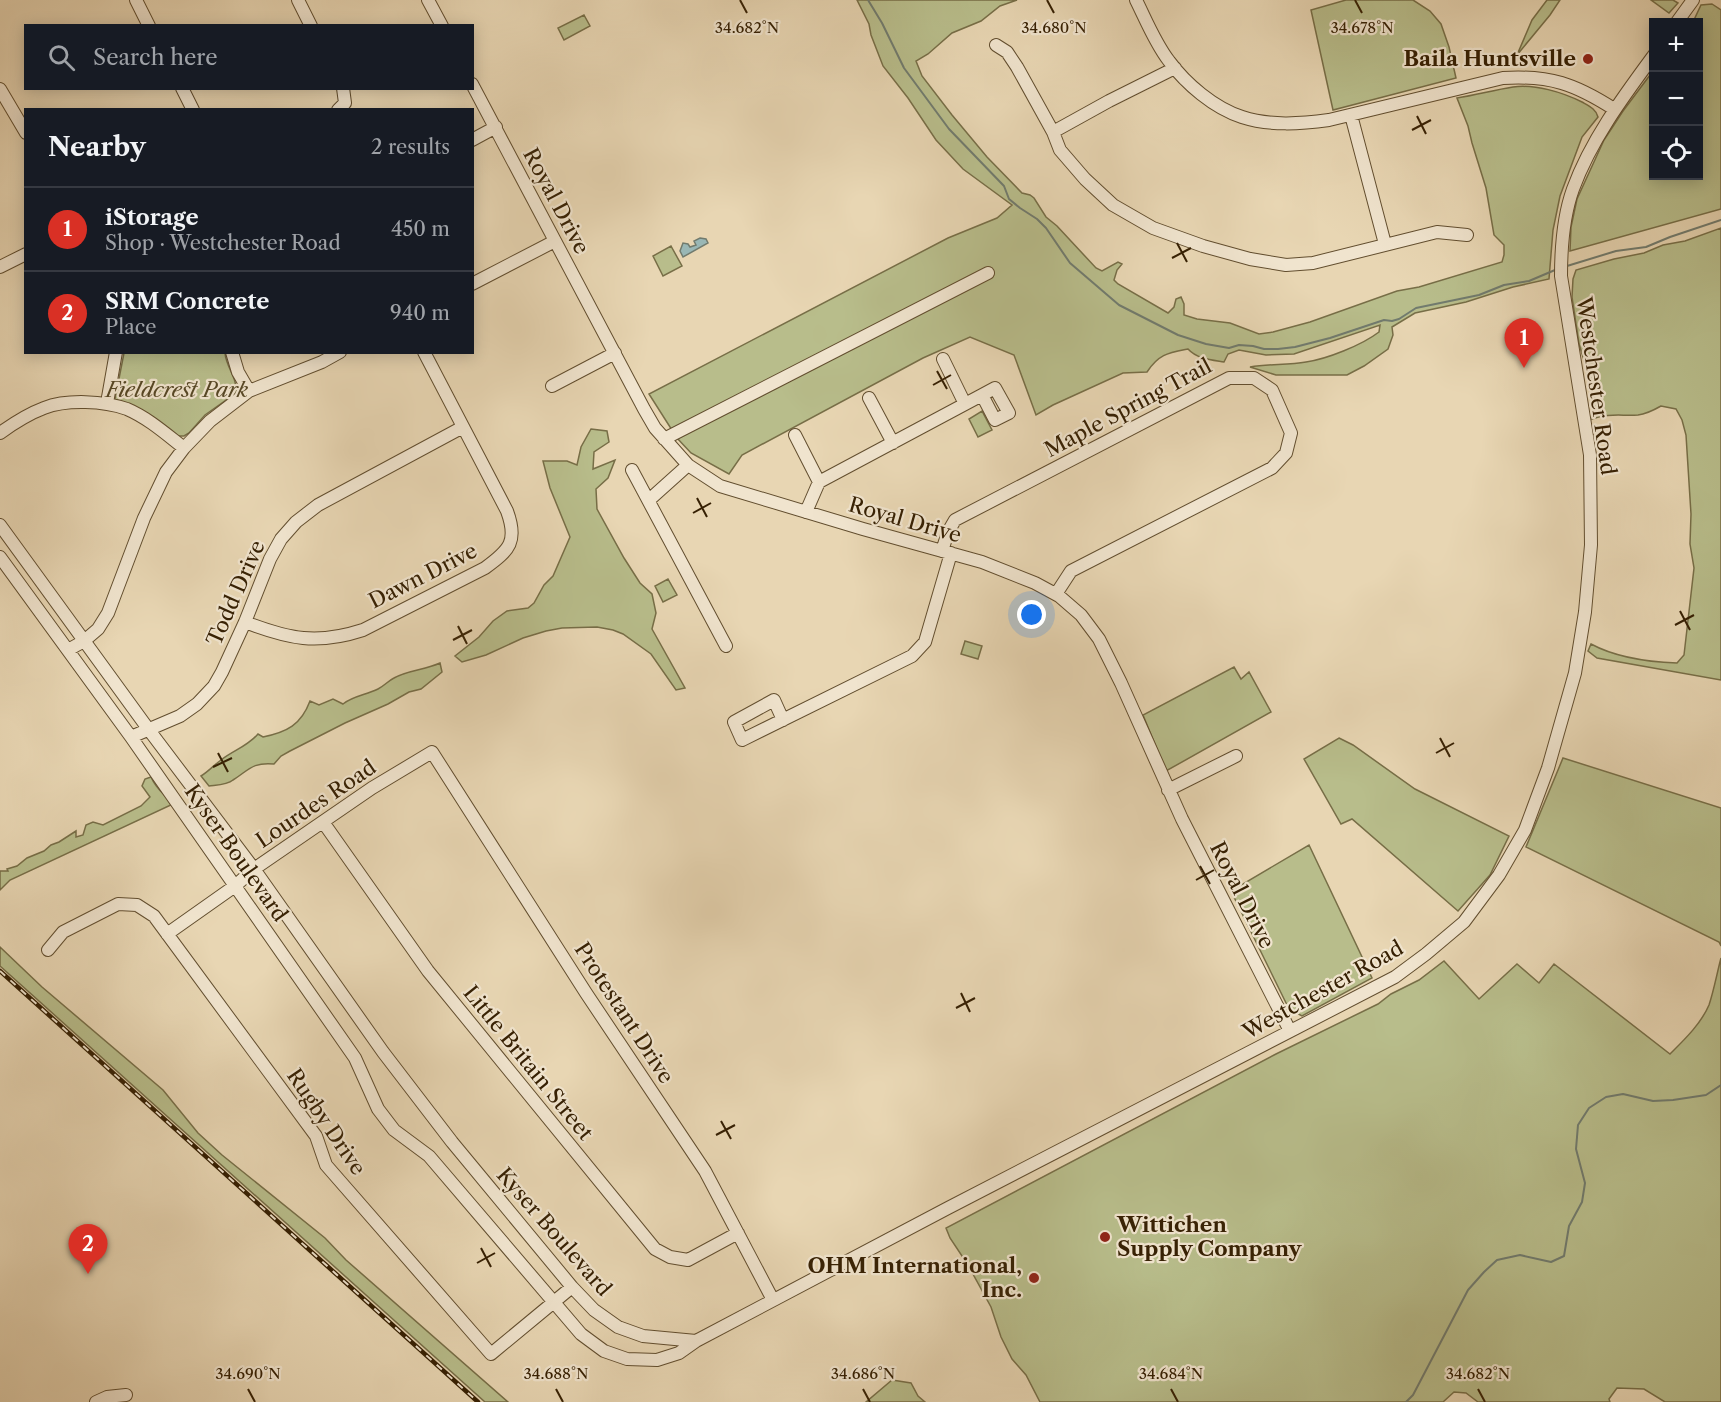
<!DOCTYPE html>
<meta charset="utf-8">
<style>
:root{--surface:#171b24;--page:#242831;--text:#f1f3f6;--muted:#9ea1a6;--line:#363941;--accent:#d93025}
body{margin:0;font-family:"Libre Caslon Text",serif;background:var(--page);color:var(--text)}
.controls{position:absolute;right:18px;top:18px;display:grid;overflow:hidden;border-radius:0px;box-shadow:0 3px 15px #0003}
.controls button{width:54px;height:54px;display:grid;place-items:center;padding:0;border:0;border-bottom:2px solid var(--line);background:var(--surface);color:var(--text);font:30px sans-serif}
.you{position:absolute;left:1032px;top:615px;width:21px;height:21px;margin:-15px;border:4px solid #fff;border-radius:50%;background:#1a73e8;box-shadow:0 0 0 9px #1a73e833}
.badge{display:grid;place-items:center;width:39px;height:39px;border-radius:50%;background:var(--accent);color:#fff;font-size:20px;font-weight:700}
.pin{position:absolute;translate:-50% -50px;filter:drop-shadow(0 2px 3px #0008)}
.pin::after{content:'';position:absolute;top:32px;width:21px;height:18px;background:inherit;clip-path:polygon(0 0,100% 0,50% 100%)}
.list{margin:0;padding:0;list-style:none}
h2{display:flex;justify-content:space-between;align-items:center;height:78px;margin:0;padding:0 24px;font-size:26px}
h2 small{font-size:20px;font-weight:400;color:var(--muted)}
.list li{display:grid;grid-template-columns:39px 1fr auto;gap:18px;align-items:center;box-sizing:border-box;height:84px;padding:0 24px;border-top:2px solid var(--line)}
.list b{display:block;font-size:22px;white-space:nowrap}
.list p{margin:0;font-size:20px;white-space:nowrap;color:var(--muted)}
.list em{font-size:20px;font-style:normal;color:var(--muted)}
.icon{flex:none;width:33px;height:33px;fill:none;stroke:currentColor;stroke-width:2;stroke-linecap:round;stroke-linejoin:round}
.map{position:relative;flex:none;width:1721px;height:1402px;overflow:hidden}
.search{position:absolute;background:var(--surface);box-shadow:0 3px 15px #0003;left:24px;top:24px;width:450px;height:66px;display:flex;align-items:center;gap:15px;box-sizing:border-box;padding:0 21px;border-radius:0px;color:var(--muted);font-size:22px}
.panel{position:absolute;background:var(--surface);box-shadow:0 3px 15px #0003;left:24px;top:108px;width:450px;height:246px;border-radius:0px}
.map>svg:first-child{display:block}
</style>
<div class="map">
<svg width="1721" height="1402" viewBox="0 0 1721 1402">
<rect width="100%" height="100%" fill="#e8d6b3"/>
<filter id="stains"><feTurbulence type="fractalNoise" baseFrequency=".00333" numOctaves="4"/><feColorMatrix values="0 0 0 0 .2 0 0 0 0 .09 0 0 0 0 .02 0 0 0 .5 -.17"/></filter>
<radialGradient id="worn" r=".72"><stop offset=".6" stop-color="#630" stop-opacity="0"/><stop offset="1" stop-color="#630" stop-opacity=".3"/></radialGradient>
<!-- green -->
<path fill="#b8bd8b" stroke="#776e47" stroke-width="1.5" d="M857,0h160l-17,6 -19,15 -29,12 -24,21 -12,7 6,15 30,39 35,42 35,36 8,2 4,3 12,19 11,9 39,42 6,3 16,-9 4,2 -5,6 -3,10 4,4 50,29 6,-6 2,-8 5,-2 3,7v11l13,4 33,4 29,11 14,-2 37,-10 87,-31 22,-4 83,-25 2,-7v-10l-10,-10 -8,-47 -14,-45 -4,-17 -11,-28c19,-3 37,-8 56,-11 22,-3 49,5 69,15 7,4 14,7 16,15l-16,20 -22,59 -7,34 -4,49 -36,8 -47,15 -51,11 -23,14 1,8 -5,14 -24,17 -17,9h-71l-26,-8c19,-3 38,-2 56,-5 21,-3 56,-17 73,-30l1,-7 -86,29 -28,1 -27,-5 -11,4 -4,8c-12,-2 -27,-3 -36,-13 -20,4 -29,5 -41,23l-24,1 -70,32 -17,10 -22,-60 -44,-18 -47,21 -181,97 -13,19 -38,-21 -14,-15 -28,-44 299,-156 49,-20 15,-13 -49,-36 -27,-29 -28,-42 -25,-32 -12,-31 -2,-11z
M1346,0h67l17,11 11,13 8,23 7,31 -123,32 -22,-100z
M1547,0h13l-10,15 -33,40 15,-35z
M1651,0h22l5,3 -9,10z
M1712,4l9,6v199l-151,42 1,-24 6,-28 27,-59 19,-29 30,-40 1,105h44v-154h-5l8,-17z
M584,15l6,11 -26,14 -6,-12z
M1721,228v452l-124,-22 -9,-7 3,-7c24,13 59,18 86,19l7,-8 10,-87 -4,-24 1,-30 -5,-79 -4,-15 -6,-11 -15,-3c-7,4 -15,8 -23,9 -16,1 -31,-2 -46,4l3,-23 -16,-52 -7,-47 1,-18 3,-9 38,-11 30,-6 19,-8 22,-4z
M671,246l11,20 -19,10 -10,-20z
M124,353h101c1,14 13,26 11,40l-31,22 -16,18 -5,3h-8l-61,-37z
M982,411l10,19 -14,7 -9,-18z
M591,429l16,2 2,11 -15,10 -1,17 22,-9 -7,18 -12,11 1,20 27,49 16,25 12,11 4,19 -4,16 33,59 -9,2 -25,-36 -28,-20 -10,-4 -16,-3 -35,1 -16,3 -23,7 -37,17 -24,7 -7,-6 24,-19 14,-16 14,-10 21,-3 6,-5 10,-18 9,-9 17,-39 -20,-49 -7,-27h24l10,4 4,-18z
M668,579l9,16 -14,7 -8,-16z
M965,641l17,5 -4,13 -17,-5z
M440,663l2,9 -21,17 -12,3 -21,12 -43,19 -55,28 -9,5 -7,8c-22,-2 -25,6 -41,16 -6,5 -17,5 -24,6l-8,-10c8,-5 13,-11 20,-16 13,-10 27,-14 37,-26l5,3c24,-5 38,-12 47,-36l9,4 14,-6 10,5c10,-8 23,-9 35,-15 6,-3 10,-8 16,-11 14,-8 31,-8 46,-15z
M1234,667l7,12 8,-7 22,40 -105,59 -23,-56z
M1339,738l14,7 62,44 94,47 -19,39 -32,36 -106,-92 -11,5 -37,-65z
M1563,758l158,50v138l-2,-4 -193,-95z
M151,777c6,14 14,17 22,27l-163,76 -10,10v-19h8l-1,-2 10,-3 10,-8 17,-7 7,-6 8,-3 17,-11v6l7,-2 3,-10 7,-3 10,3 38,-19 9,-9 -8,-11 3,-7z
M1309,845l63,133 -70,38 -13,-7 -58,-118z
M0,947l42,40 121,103 35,43 24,22 103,83 21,22 162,142h-23l-485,-436z
M1721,958v444h-56l-21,-13 -27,-1 -8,11 1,3h-132l-12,-9 -12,-1 -11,10h-403l-14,-27 -14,-16 -11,-22 -10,-30 -23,-42 -18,-27 -4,-10 330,-174 102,-50 13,-10 28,-14 25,-19 35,38 38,-35 22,19 15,-19 116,90c13,-13 31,-30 39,-49 5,-15 8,-32 12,-47z
M892,1380l19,3 7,13 7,6h-59z"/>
<!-- water -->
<path fill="#99b7b5" stroke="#717b6e" stroke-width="1.5" d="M700,238l6,1 2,4 -25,14 -3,-6 3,-8 5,1 2,3 6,-2 -2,-4z"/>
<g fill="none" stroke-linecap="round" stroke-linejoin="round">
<!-- stream -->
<path stroke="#717b6e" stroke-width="2" d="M868,0l14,23 22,45 45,61 55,57 5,13 11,9 17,11 9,9 24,35 49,42 59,30 28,9 23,4 10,-3 14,1 11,3h14l17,-2 35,-9 54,-18 8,1 7,-2 17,-11 63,-13 25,-10 25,-4 26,-11
M1567,266l49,-15 30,-4 24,-10 51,-17
M1406,1402l7,-7 55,-105 16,-18 13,-12 23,-5 31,7 13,-6 5,-30 13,-24 3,-19 -9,-34 2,-24 11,-17 17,-11 17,-3 30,7 20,-1 33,-5 15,-10"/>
<defs>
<path id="minor" d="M136,0l13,26
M298,0l13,26
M428,0l14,26
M1136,0c10,20 19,43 33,61 17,23 45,47 73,56 28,9 58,7 87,3l174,-42c47,-3 72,6 111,31
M1677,22l16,-22
M996,45l11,7 10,15 36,65 7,18 25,29 28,26 40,23 50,18 47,13 36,6 27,-2 124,-31 30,3
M472,84l172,325 11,19 33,37 32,21 143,43 119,33 53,21 24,13 22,19 18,24 22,44 61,136 108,212
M182,88l11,22
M0,89l26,44
M338,110l7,-7 -2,-15
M1351,115l34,129
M1053,132l56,-31 66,-33
M472,140l24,-13
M0,267l26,-13
M472,284l83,-43
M232,352l6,20 11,19
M943,359l22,45
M552,386l63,-33
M995,388l14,25 -14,7 -13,-25z
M869,398l24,45
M107,403l9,-51
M0,433c14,-10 28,-19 44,-25 23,-9 60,-7 83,1 21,9 39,25 57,39
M795,435l24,47 -13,30
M664,439l324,-166
M632,470l94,176
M819,482l163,-87
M649,500l39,-35
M0,525l149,205 105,139 129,183 69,90 120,145 22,23 24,17 25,9 53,5
M942,551l6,-19 7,-12 274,-142h25l18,12 19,43 -5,20 -14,15 -201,103 -15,23
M0,557l131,180 224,321 23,51 16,21 35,26 152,178 23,17 23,8 30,1 22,-7 17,-12 252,-133 447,-231 31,-23 38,-32 35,-47 26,-45 23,-62 27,-95 10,-61 6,-67 -1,-90 -29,-179c0,-27 3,-62 12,-87 18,-49 50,-92 81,-134
M245,622c44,17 72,23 118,8l122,-62c25,-18 33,-27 22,-57l-83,-159
M68,650l16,-9 14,-12 10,-16 36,-95 22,-46 18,-24 26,-27 39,-30 73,-29 18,-10
M783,720l-9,-20 -40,22 8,18 170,-84 13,-14 26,-89
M131,737l49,-21 17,-12 17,-18 8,-14 23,-50 25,-63 11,-20 15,-17 22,-17 145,-78
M1168,790l68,-34
M323,822l105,149 227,278 15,8 18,3 50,-27
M167,934l68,-48 19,-17 118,-81 60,-36 154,241 119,178 68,129
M48,950l15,-18 55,-28 19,1 17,11 162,220 10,29 165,189 81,-67
M96,1402l11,-5 19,-2"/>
</defs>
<!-- minor casing -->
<use href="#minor" stroke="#624e2f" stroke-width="14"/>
<!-- minor -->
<use href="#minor" stroke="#f0e4ce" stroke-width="12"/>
<defs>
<path id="rail" d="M0,971l478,431"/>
</defs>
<!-- rail casing -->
<use href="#rail" stroke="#362003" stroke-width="4.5"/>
<!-- rail -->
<use href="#rail" stroke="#f0e4ce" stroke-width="2" stroke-dasharray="7" stroke-linecap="butt"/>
</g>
<!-- ticks -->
<path fill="none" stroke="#362003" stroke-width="2" d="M740,0l7,13M1047,0l7,13M1355,0l7,13M1417,116l9,18M1412,130l19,-10M1177,243l10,19M1172,258l19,-10M937,371l10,18M933,385l18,-10M697,498l10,19M693,513l18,-10M1680,611l10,19M1675,625l19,-10M458,626l9,18M453,640l19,-10M1440,738l10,19M218,753l10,19M1436,753l18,-10M213,767l19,-9M1200,866l10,18M1196,880l18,-10M961,993l9,19M956,1008l19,-10M721,1121l10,18M716,1135l19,-10M481,1248l10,19M477,1263l18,-10M248,1389l7,13M556,1389l7,13M863,1389l7,13M1171,1389l7,13M1478,1389l7,13"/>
<!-- markers -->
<g fill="#8f2418" stroke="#f0e4ce" stroke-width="2">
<circle cx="1588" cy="59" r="6"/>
<circle cx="1105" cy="1237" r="6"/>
<circle cx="1034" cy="1278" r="6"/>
</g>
<g text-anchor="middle" stroke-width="4.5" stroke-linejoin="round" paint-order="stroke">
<!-- poi labels -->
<g font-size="21" font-weight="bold" fill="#362003" stroke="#f0e4ce" text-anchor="end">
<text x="1576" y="66">Baila Huntsville</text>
<text x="1117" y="1232" text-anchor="start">Wittichen<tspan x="1117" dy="24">Supply Company</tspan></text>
<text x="1022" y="1273">OHM International,<tspan x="1022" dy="24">Inc.</tspan></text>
</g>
<!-- street labels -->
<g font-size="21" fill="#362003" stroke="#f0e4ce">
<text transform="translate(556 201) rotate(62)" y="7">Royal Drive</text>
<text transform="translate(1596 386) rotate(82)" y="7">Westchester Road</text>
<text transform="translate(1128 408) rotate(-28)" y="7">Maple Spring Trail</text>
<text transform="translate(905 520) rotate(16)" y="7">Royal Drive</text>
<text transform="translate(423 576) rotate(-27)" y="7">Dawn Drive</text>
<text transform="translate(236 593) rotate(-66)" y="7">Todd Drive</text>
<text transform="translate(316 804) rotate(-34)" y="7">Lourdes Road</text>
<text transform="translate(236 853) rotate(55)" y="7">Kyser Boulevard</text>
<text transform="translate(1242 895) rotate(63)" y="7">Royal Drive</text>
<text transform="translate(1323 990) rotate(-29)" y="7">Westchester Road</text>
<text transform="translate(624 1013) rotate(57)" y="7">Protestant Drive</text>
<text transform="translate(528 1063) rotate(51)" y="7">Little Britain Street</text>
<text transform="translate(326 1122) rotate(56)" y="7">Rugby Drive</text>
<text transform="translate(554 1232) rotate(49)" y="7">Kyser Boulevard</text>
</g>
<!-- park labels -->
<g font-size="21" font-style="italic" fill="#564725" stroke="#f0e4ce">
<text x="177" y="397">Fieldcrest Park</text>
</g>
</g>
<g font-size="15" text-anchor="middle" fill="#362003" stroke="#f0e4ce" stroke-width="4.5" stroke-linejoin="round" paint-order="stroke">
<text x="747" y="33">34.682°N</text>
<text x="1054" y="33">34.680°N</text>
<text x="1362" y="33">34.678°N</text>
<text x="248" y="1379">34.690°N</text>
<text x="556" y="1379">34.688°N</text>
<text x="863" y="1379">34.686°N</text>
<text x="1171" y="1379">34.684°N</text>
<text x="1478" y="1379">34.682°N</text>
</g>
<rect width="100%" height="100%" filter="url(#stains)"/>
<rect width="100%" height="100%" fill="url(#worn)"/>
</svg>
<div class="controls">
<button>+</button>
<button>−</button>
<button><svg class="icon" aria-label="locate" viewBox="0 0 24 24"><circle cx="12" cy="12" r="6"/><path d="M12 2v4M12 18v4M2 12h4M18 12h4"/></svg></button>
</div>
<div class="you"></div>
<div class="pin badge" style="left:1524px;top:368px">1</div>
<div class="pin badge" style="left:88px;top:1274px">2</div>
<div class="search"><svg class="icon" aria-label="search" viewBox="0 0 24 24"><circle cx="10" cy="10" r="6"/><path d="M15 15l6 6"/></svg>Search here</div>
<section class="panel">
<h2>Nearby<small>2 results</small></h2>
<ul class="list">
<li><span class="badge">1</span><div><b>iStorage</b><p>Shop · Westchester Road</p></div><em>450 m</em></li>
<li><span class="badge">2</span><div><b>SRM Concrete</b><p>Place</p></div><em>940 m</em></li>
</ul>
</section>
</div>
